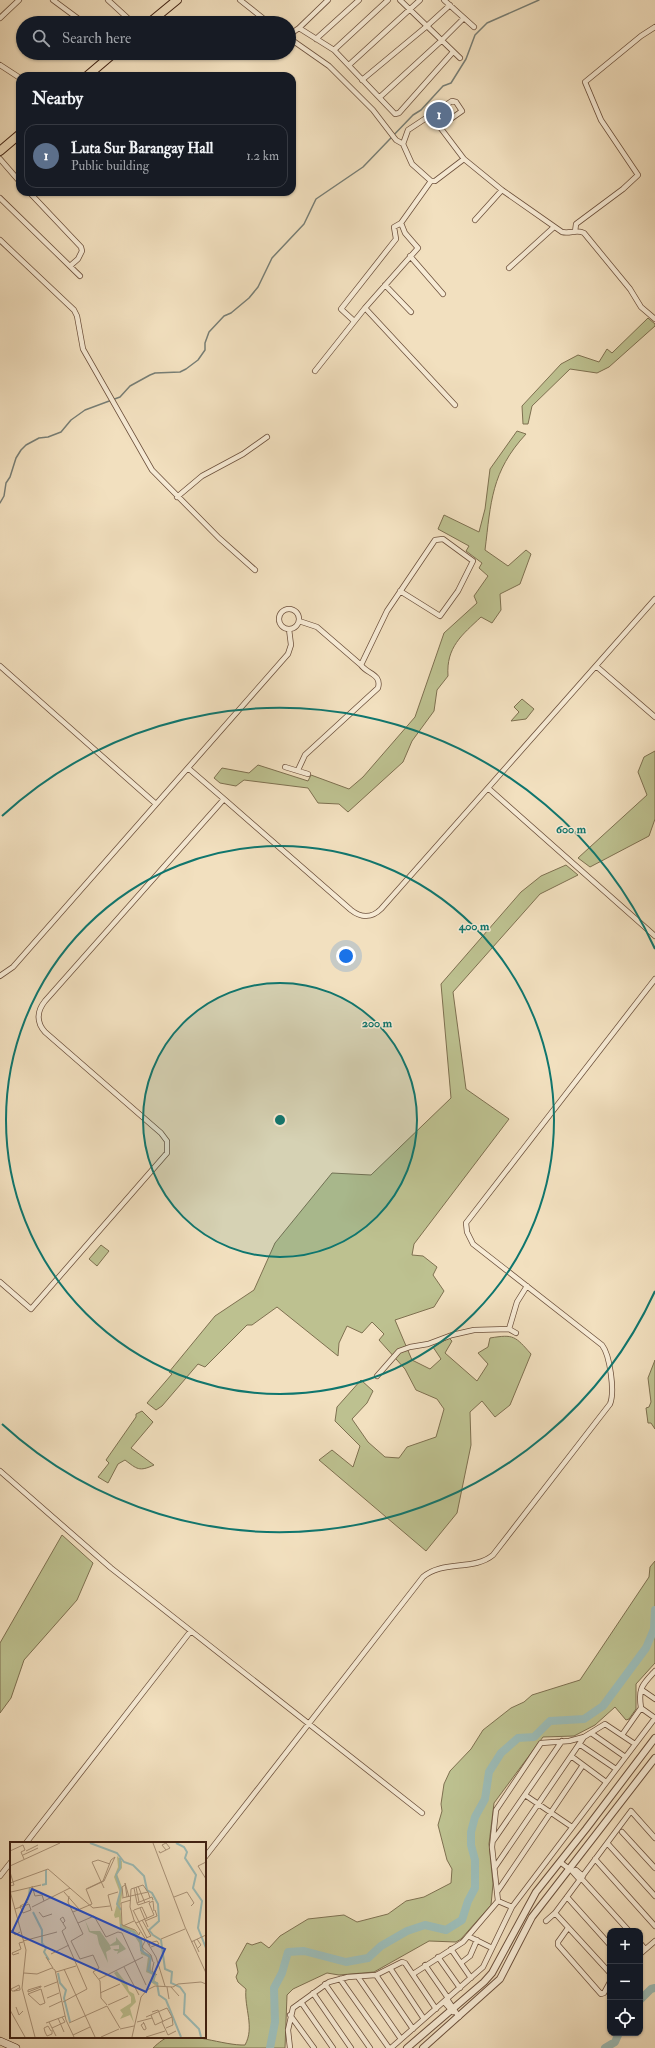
<!DOCTYPE html>
<meta charset="utf-8">
<style>
:root{--surface:#171b24;--page:#20242c;--text:#f1f3f6;--muted:#9ea1a6;--line:#363941;--accent:#c59692}
body{margin:0;font-family:"IM FELL Double Pica",serif;background:var(--page);color:var(--text)}
.controls{position:absolute;right:12px;bottom:12px;display:grid;overflow:hidden;border-radius:8px;box-shadow:0 1px 3px #0004}
.controls button{width:36px;height:36px;display:grid;place-items:center;padding:0;border:0;border-bottom:1px solid var(--line);background:var(--surface);color:var(--text);font:20px sans-serif}
.you{position:absolute;left:346px;top:956px;width:14px;height:14px;margin:-10px;border:3px solid #fff;border-radius:50%;background:#1a73e8;box-shadow:0 0 0 6px #1a73e833}
.badge{display:grid;place-items:center;width:26px;height:26px;border-radius:50%;background:var(--accent);color:#fff;font-size:13px;font-weight:700}
.pin{position:absolute;translate:-50% -50%;border:2px solid #fff;box-shadow:0 1px 4px #0006}
.list{margin:0;padding:0;list-style:none}
h2{display:flex;justify-content:space-between;align-items:center;height:52px;margin:0;padding:0 16px;font-size:17px}
h2 small{font-size:13px;font-weight:400;color:var(--muted)}
.list li{display:grid;grid-template-columns:26px 1fr auto;gap:12px;align-items:center;box-sizing:border-box;height:64px;margin:0 8px 8px;padding:0 8px;border:1px solid var(--line);border-radius:12px}
.list b{display:block;font-size:15px;white-space:nowrap}
.list p{margin:0;font-size:13px;white-space:nowrap;color:var(--muted)}
.list em{font-size:13px;font-style:normal;color:var(--muted)}
.icon{flex:none;width:22px;height:22px;fill:none;stroke:currentColor;stroke-width:2;stroke-linecap:round;stroke-linejoin:round}
.map{position:relative;flex:none;width:655px;height:2048px;overflow:hidden}
.search{position:absolute;background:var(--surface);box-shadow:0 1px 3px #0004;left:16px;top:16px;width:280px;height:44px;display:flex;align-items:center;gap:10px;box-sizing:border-box;padding:0 14px;border-radius:22px;color:var(--muted);font-size:15px}
.panel{position:absolute;background:var(--surface);box-shadow:0 1px 3px #0004;left:16px;top:72px;width:280px;height:124px;border-radius:12px}
.map>svg:first-child{display:block}
</style>
<div class="map">
<svg width="655" height="2048" viewBox="0 0 655 2048">
<rect width="100%" height="100%" fill="#f2e0bf"/>
<filter id="stains"><feTurbulence type="fractalNoise" baseFrequency=".005" numOctaves="4"/><feColorMatrix values="0 0 0 0 .2 0 0 0 0 .09 0 0 0 0 .02 0 0 0 .5 -.17"/></filter>
<radialGradient id="worn" r=".72"><stop offset=".6" stop-color="#630" stop-opacity="0"/><stop offset="1" stop-color="#630" stop-opacity=".3"/></radialGradient>
<!-- green -->
<path fill="#bdc190" stroke="#7e7050" d="M648,318l7,6v2l-46,41 -12,6 -27,-4 -38,37 -4,18h-5l-1,-18 39,-42 17,-9 21,7 8,-13 5,4z
M517,431l9,3c-35,38 -35,68 -41,116l23,16 18,-16 5,4 -11,30 -20,10 1,16 -9,13 -11,-6c-19,18 -35,30 -33,59l-11,14 -3,21 -22,30 -9,21 -55,50 -9,-8 -21,-1 -10,-15 -64,-8 -8,6 -16,-3 -6,-5 8,-10 27,5 9,-8 50,16 3,-6 38,14 14,-12 52,-60 29,-84 33,-30 -3,-7 14,-20 -9,-8 3,-5 -16,-12 3,-5 -31,-17 6,-14 35,17 6,-23 5,-40z
M522,699l12,10 -8,10 -15,2 8,-9 -5,-5z
M655,751v68l-6,17 -59,31 -12,-9 69,-63 -9,-23 6,-15z
M566,865l12,10 -38,19 -87,98 13,97 43,30 -95,125 -2,11 11,1 14,11 -4,8 11,16 -10,16 -39,13 17,40 18,9 11,-10 -8,-12 16,-9 3,3 -7,12 32,28 11,-17 -10,-11 10,-6 2,-9c24,-4 25,-2 41,16l-21,51 -15,12 -13,-16 -12,11 1,33 -14,68 -31,38 -107,-91 13,-10 21,17 7,-21 -25,-25 2,-14 24,-27 12,11 -6,12 -15,16 16,23 17,15 14,1 8,-11 29,-10 8,-28 -7,-10 -21,-9 -11,-21 -26,-29 5,-6 -12,-12 -10,11 -15,-7 -8,17 -1,13 -61,-49 -25,18h-5l-42,42 -7,-3 -36,42 -6,4 -9,-7 25,-29 -3,-2 46,-56 39,-26 21,-47 57,-70 39,2 80,-77 -10,-114 80,-92 20,-16z
M101,1245l8,6 -12,15 -8,-7z
M655,1360v69l-4,-6h-3l-2,-15 3,-1 2,-5 -3,-24z
M142,1411l11,11 -22,26 23,17c-15,7 -17,4 -29,-5l-7,4 -10,19 -10,-6 11,-14 -3,-3 30,-43v-3z
M62,1535l31,28 -16,37 -53,60 -13,38 -11,15v-70z
M655,1561v102l-19,21v25l-7,10 -3,1 -11,-13 -20,18 -21,11 -31,1 -49,66 -5,41 4,40 -2,21 -30,34 -5,3 -27,-1 -55,31 -35,3 -12,-2 -34,16 -6,6 -2,53h-132c3,-3 10,-9 15,-11 18,-6 57,9 77,8 10,-18 -1,-37 1,-56l-8,-7 -2,-5 2,-5 -2,-9 11,-20 5,2 9,-3 8,6 11,-12 28,-17 36,-4 13,7 31,-8 18,-13 18,-4 27,-14 1,-14 -5,-9 -9,-35 4,-14 -1,-7 3,-20 6,-13 21,-22 12,-19 28,-22 13,-6 8,-7 48,-15 69,-103 1,-10z"/>
<g fill="none" stroke-linecap="round" stroke-linejoin="round">
<!-- stream -->
<path stroke="#777e75" stroke-width="1.5" d="M0,503l4,-7 2,-13 4,-6 6,-19 5,-8 5,-5 13,-7 9,-1 13,-5 10,-12 14,-10 35,-13 10,-11 20,-11 5,-2 25,-1 6,-3 12,-9 7,-10v-7l4,-11 15,-16 7,-3 18,-15 9,-11 14,-29 32,-34 12,-25 47,-32 50,-52 8,-5 22,-24 8,-3 15,-24 9,-24 12,-12 52,-23"/>
<!-- river -->
<path stroke="#9cbcb7" stroke-width="8" d="M640,2000l11,-11 4,-1
M270,2048l5,-26 -1,-34 8,-15 6,-21 16,-1 42,11 22,-4 13,-12 26,-15 18,-6 21,5 16,-10 6,-19 7,-13v-28l-4,-15v-13l4,-15 10,-18 4,-27 12,-19 17,-15 16,-1 16,-16 34,-2 19,-13 43,-58 8,-19 1,-19
M605,2048l10,-6 4,-9"/>
<defs>
<path id="minor" d="M53,0l31,23
M108,0l25,23
M240,0l29,23
M328,0l-29,28 35,22 61,64 4,-1 54,-61
M400,0l60,58
M444,0l30,27
M0,18l19,-18
M289,35l10,-7
M289,38l40,28 44,44 23,30 7,4 9,20 19,17h4l29,-22
M316,39l43,-39
M334,50l54,-50
M0,65l20,13
M349,65l71,-65
M362,80l65,-54 23,-21
M380,97l61,-56 23,-23
M430,114l34,45 38,31 60,42c8,2 15,-3 22,1l46,56 11,18 14,12
M403,144l5,-14 44,-29 4,1 6,9 -10,7
M0,159l20,23
M29,192l52,55 1,4 -4,8 -8,7
M0,198l80,78
M475,220l27,-30
M401,223l4,10 13,15 -53,60 90,97
M575,232l1,-8 47,-35 15,-14 -37,-55 -16,-38 56,-46 14,-9
M0,240l74,70 3,6 6,33 69,121 67,68 36,32
M410,256l33,38
M509,268l45,-41
M385,285l26,27
M354,321l-13,-12 55,-70 -2,-12 7,-4 30,-42
M315,371l50,-63
M177,497l25,-21 41,-22 24,-17
M279 619a10 10 0 1 1 20 0a10 10 0 1 1-20 0Z
M299,621l18,6 44,38 26,-54 48,-71 8,-1 30,22 -15,30 -18,25 -40,-25
M0,666l156,138
M596,666l59,51
M285,767l23,7
M188,768l36,31
M298,770l7,-15 73,-67c4,-14 -11,-14 -17,-23
M488,788l167,148
M0,976l13,-9 275,-313 3,-9 -2,-16
M0,1282l31,27 136,-156v-12l-6,-8 -116,-101c-9,-10 -8,-21 0,-31l179,-202 127,111c10,8 21,8 30,-1l274,-310
M509,1329l8,-27 10,-16
M377,1376l22,-25 11,-4 18,-3 24,-9 22,-5 35,-1 7,4
M0,1471l111,97 311,245
M642,1690l13,9
M641,1708l14,10
M591,1733l33,23
M622,1735l19,-27c-3,-20 1,-23 14,-37
M579,1744l37,25
M571,1756l35,26
M525,1795l47,32
M622,1832l33,36
M493,1841l69,-100
M26,1843l164,-211
M608,1844l47,52
M205,1857l218,-280c19,-17 51,-6 70,-22l117,-151c5,-12 0,-49 -8,-59l-129,-101 -6,-12 -1,-9 189,-244
M595,1859l60,67
M560,1862l12,9 8,9
M495,1867l89,-130
M572,1871l4,-1 7,6
M0,1876l11,-14
M581,1878l48,53
M497,1892l86,-127
M567,1897l43,48
M498,1901l14,6
M555,1913l55,60
M546,1921l9,-8 76,-102 24,27
M568,1928l-10,14v3l43,49 3,-1 6,-11
M468,1936l24,12
M640,1943l5,6
M451,1949l20,29
M640,1954l15,-13
M438,1957l22,31
M461,1963l9,-7 7,-16
M425,1965l23,33
M390,1968l34,51
M413,1974l50,-32 35,-41 -6,-54 4,-37 45,-67 28,-2 15,-4 21,-13 30,20
M376,1975l37,54
M358,1977l43,62
M340,1979l49,69
M325,1984l45,64
M313,1993l38,55
M447,1999l12,18
M301,2002l32,46
M444,2002l9,10
M290,2015l24,33
M290,2048l-2,-18 5,-22 36,-26 19,-5 28,-2 26,-13 3,1 31,46
M391,2048l92,-81 29,-60 143,-189"/>
<path id="tertiary" d="M407,2048l77,-66 8,-9 44,-81 50,-63 69,-91
M423,2048l77,-69 32,-62 123,-159"/>
<path id="secondary" d="M0,2041l16,7"/>
<path id="trunk" d="M149,23l28,-23
M87,76l27,-23
M0,151l20,-17"/>
</defs>
<!-- minor casing -->
<use href="#minor" stroke="#6c503c" stroke-width="6"/>
<!-- tertiary casing -->
<use href="#tertiary" stroke="#6c503c" stroke-width="8"/>
<!-- secondary casing -->
<use href="#secondary" stroke="#3f2011" stroke-width="8"/>
<!-- trunk casing -->
<use href="#trunk" stroke="#3f2011" stroke-width="10"/>
<!-- minor -->
<use href="#minor" stroke="#f7ebd5" stroke-width="4.5"/>
<!-- tertiary -->
<use href="#tertiary" stroke="#f7ebd5" stroke-width="6"/>
<!-- secondary -->
<use href="#secondary" stroke="#f7ebd5" stroke-width="7"/>
<!-- trunk -->
<use href="#trunk" stroke="#f2e0bf" stroke-width="8"/>
</g>
<!-- distance rings -->
<circle cx="280" cy="1120" r="137" fill="#0f766e" fill-opacity=".12"/>
<g fill="none" stroke="#0f766e" stroke-width="2">
<circle cx="280" cy="1120" r="137"/>
<circle cx="280" cy="1120" r="274"/>
<path d="M655 1291A412 412 0 0 1 2 1424M2 816A412 412 0 0 1 655 949"/>
</g>
<!-- overview -->
<g transform="translate(10 1842)">
<rect width="196" height="196" fill="#f2e0bf"/>
<path d="M107,14l5,5v7l-5,6 6,16 -3,16 2,18 12,6 8,10 2,12 7,3v16l5,4 -2,5 5,4 -4,1 -4,-3 2,-7 -7,-3 2,-15 -7,-3 -2,-11 -7,-11 -12,-3 -1,-12 -4,1 -1,-3 6,-22 -6,-16 4,-10zM75,78l5,11h10l10,14 6,-4v-4l10,12 -9,5 1,-3h-3l-2,-2h6v-4l-9,1 1,3 -5,3 2,11 -9,-19 -2,-9 -8,-3zM107,129l10,13 2,7 5,3 2,8 -6,6 4,15 -4,-8 -10,4 3,-5 -3,-4 11,-7v-6l-17,-24z" fill="#bdc190"/>
<path fill="none" stroke="#9cbcb7" stroke-width="2" d="M80,1l27,10 7,9 9,3 11,11 3,14 5,3 6,11 1,17 -10,9 4,5 8,5 4,29 7,3 -1,11 9,4 5,7 -1,20 15,15 2,8M166,1l8,4 3,5 -2,6 11,17 -3,13 9,13 -4,27 8,20M110,16v10l-4,7 5,14 -4,15 4,6M32,43l4,-1v-14M18,58l2,-12M23,70l9,18v13l4,5 -2,4 5,8M111,82v4l13,4 7,10v8l10,8 -3,12 7,5 -2,7 4,1 2,12 7,5 15,37M48,131l2,10 6,7 -2,8 6,24"/>
<path fill="none" stroke="#aa9379" stroke-width="1" d="M143,1l32,84 21,46M0,9l13,-6 2,5 -4,2 3,7M16,9l12,-6M149,9l1,2 10,-5 -4,-5 -4,2 4,5M13,13l15,-7M196,20l-8,4 8,13M0,24l50,-23M0,30l4,13 -4,1M0,41l38,-14 45,39 17,-2M22,44l3,10 7,-1 2,6M128,44l7,17M126,45l3,15M94,46l-12,-26 6,-2 12,4M124,46l3,15M121,47l-1,18 4,13 22,37 9,29M121,47l12,-4 5,7M0,49l16,59 -4,38 13,49M1,50l30,-7M54,50l15,17M59,54l-1,6 15,32 -12,7 9,18 13,-4 6,13 -6,4 7,9 1,17 6,7M113,55l-1,-10 3,-2M117,55l-2,-14 4,14M164,55l13,-5 7,11 -3,3M112,56l26,-6 2,6M121,58l-10,3 1,22 13,5 4,5 1,-3M18,60l-8,4 3,7 8,-3 -2,-6M128,63l-1,-2 15,-6 1,3M128,63l12,-4M22,65l38,-19M130,66l8,19M5,67l14,-5M123,68l14,28M124,68l8,-3 5,11M102,69l-4,-16 10,-3M29,70l4,5 9,-3M63,70l19,-8 -6,-15 17,-8 8,-21 4,-3 -11,24 -17,8M132,78l9,16 -5,2M135,79l12,-5 -2,-6M68,81l16,-7 12,21 12,-5 4,1 24,52M126,81l18,-8 -5,-12 4,-2 1,10M113,84l11,-5M0,89l3,-1 2,5 5,-3M52,89l25,58 -24,13M52,89l4,-3 -2,-3 -1,-2 -3,-4 3,-2 2,4 -2,2M151,97l24,-10M187,97l4,6 -4,4M13,99l34,-9M135,99l-3,6 9,8 2,7M184,99l5,11M181,100l15,-7M140,104l-1,-3 8,-2 2,3 -8,3M9,111l-6,2 -1,-2 9,-4 -2,-6 4,-1M41,112l18,-9M36,115l7,11M144,120l-2,9 5,4M114,125l15,28M54,127l31,68M46,130l20,-6M14,131l13,1 15,-6 3,2 11,50 8,17M89,137l44,-22M31,144v1l-13,5v-2zM34,145l13,-5M157,145l2,12M161,145l8,9M31,147l4,14 -5,2 -12,-11zM4,149l6,-1v-1l-1,-4 -8,4 1,2h2l5,-3M90,151l20,-9M37,156l12,-5M98,163l20,-9M97,164l13,22M6,165l3,8 4,-4M39,165l13,-6M0,168l15,27M142,170l6,-2 5,12M141,173l4,10 17,-8 1,8 -7,3M136,175l21,-9 5,9M48,176l6,14M39,180l7,14M127,180l15,-4M133,180l1,1 2,5v1l-2,1 -3,-5 3,-2M152,180l6,13 8,-4M36,181l19,-7M59,181l38,-17M42,186l13,-6 -3,-5M110,187l14,-3M35,190l2,4 5,-2v-4M35,190l-1,-4 4,-2 3,5M63,193l17,-8M91,195l18,-8M122,195l9,-40 6,-7 8,-4 18,1 5,-3 23,-2 5,2M136,195l19,-6"/>
<path fill="#1d4ed8" fill-opacity="0.15" stroke="#1d4ed8" stroke-width="2" d="M22,47l133,60 -19,43 -134,-60z"/>
<rect width="196" height="196" fill="none" stroke="#3f2011" stroke-width="2"/>
</g>
<circle cx="280" cy="1120" r="6" fill="#0f766e" stroke="#f7ebd5" stroke-width="2"/>
<g font-size="12" text-anchor="middle" font-weight="bold" fill="#0f766e" stroke="#f7ebd5" stroke-width="3" stroke-linejoin="round" paint-order="stroke">
<text x="571" y="833">600 m</text>
<text x="474" y="930">400 m</text>
<text x="377" y="1027">200 m</text>
</g>
<rect width="100%" height="100%" filter="url(#stains)"/>
<rect width="100%" height="100%" fill="url(#worn)"/>
</svg>
<div class="controls">
<button>+</button>
<button>−</button>
<button><svg class="icon" aria-label="locate" viewBox="0 0 24 24"><circle cx="12" cy="12" r="6"/><path d="M12 2v4M12 18v4M2 12h4M18 12h4"/></svg></button>
</div>
<div class="you"></div>
<div class="pin badge" style="left:439px;top:115px;background:#5c6f8a">1</div>
<div class="search"><svg class="icon" aria-label="search" viewBox="0 0 24 24"><circle cx="10" cy="10" r="6"/><path d="M15 15l6 6"/></svg>Search here</div>
<section class="panel">
<h2>Nearby<small></small></h2>
<ul class="list">
<li><span class="badge" style="background:#5c6f8a">1</span><div><b>Luta Sur Barangay Hall</b><p>Public building</p></div><em>1.2 km</em></li>
</ul>
</section>
</div>
